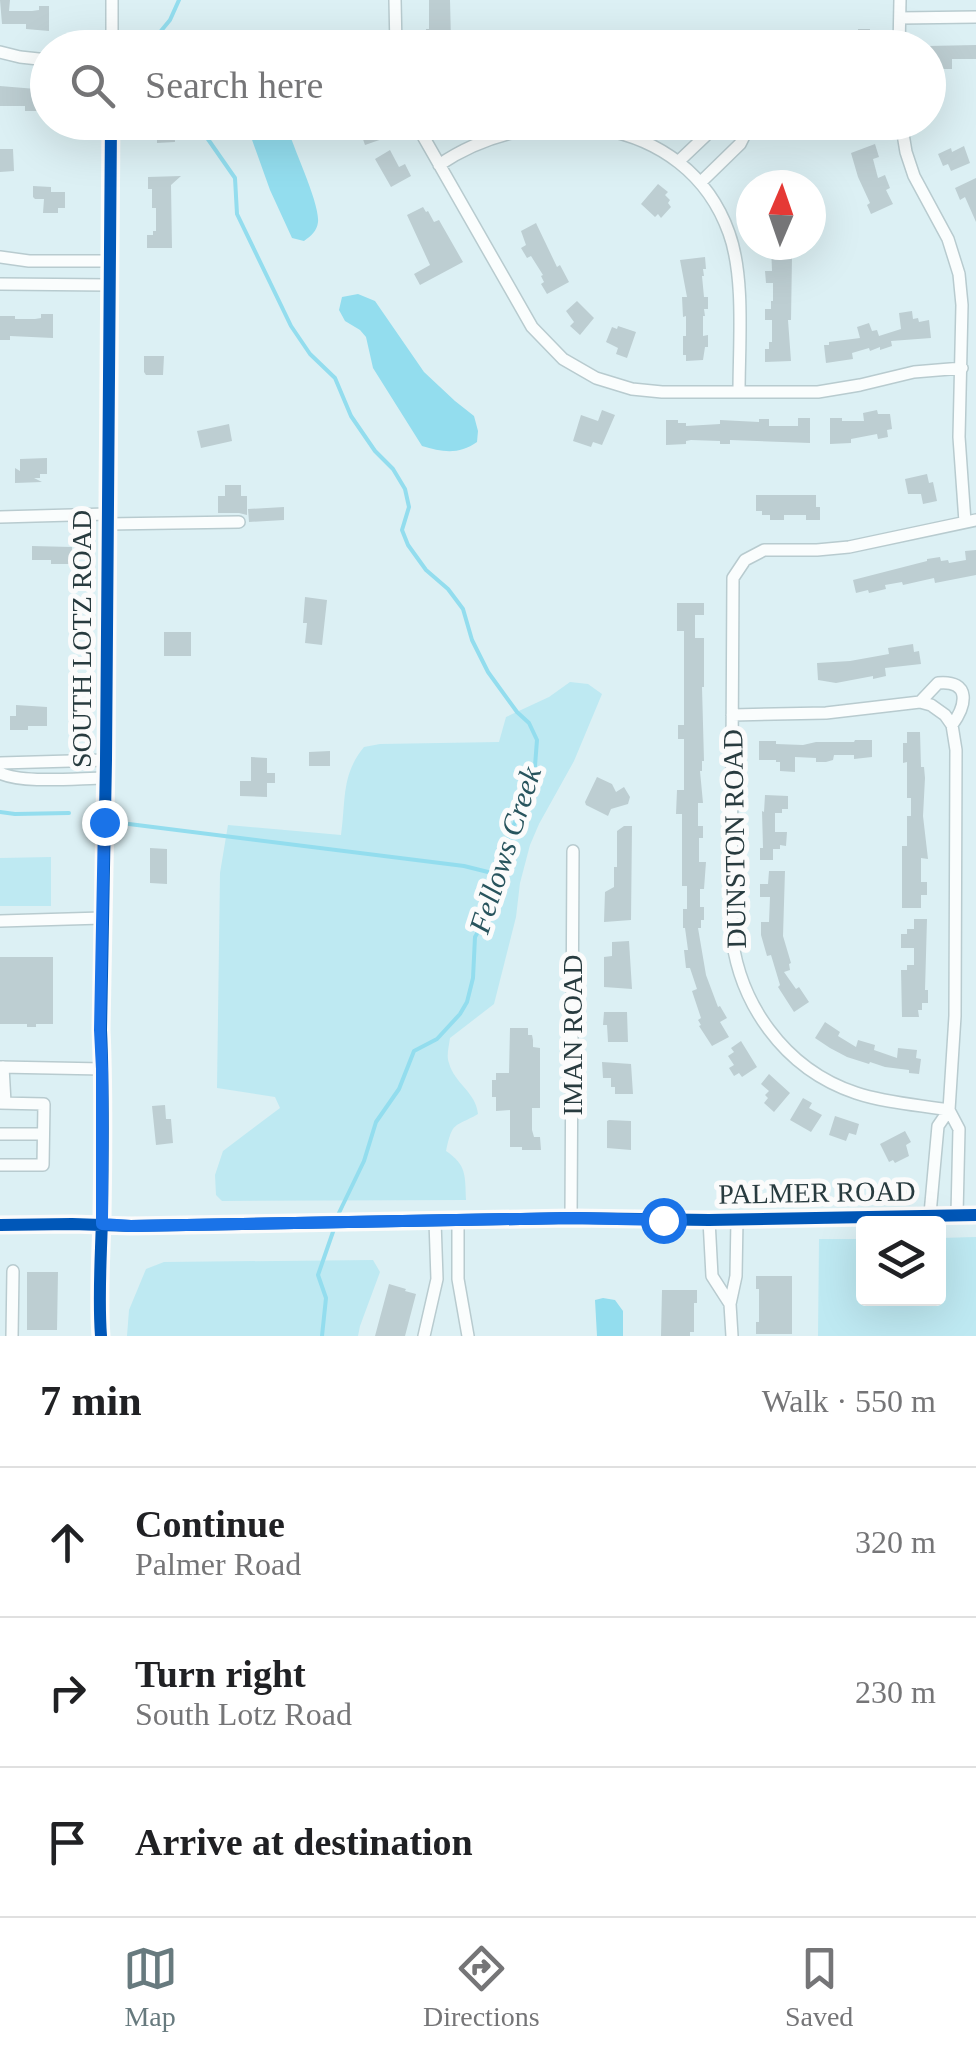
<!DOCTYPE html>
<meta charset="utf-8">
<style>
:root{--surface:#fff;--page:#f2f2f2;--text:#202124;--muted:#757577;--line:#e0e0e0;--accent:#677a7e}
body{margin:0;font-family:"Times New Roman",serif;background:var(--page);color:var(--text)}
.controls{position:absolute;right:30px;bottom:30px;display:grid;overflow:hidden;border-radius:10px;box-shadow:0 10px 40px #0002}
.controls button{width:90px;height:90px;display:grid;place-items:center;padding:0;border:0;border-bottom:2px solid var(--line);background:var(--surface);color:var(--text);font:50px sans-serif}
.compass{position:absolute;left:736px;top:170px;width:90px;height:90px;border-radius:50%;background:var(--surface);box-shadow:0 10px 40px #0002;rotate:2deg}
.stop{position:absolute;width:30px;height:30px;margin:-22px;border:8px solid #1a73e8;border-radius:50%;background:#fff}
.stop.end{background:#1a73e8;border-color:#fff;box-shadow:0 2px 10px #0008}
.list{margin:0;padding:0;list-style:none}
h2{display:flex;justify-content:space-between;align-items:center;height:130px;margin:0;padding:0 40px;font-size:42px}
h2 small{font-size:32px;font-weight:400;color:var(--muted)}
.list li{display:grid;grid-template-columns:65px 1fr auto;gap:30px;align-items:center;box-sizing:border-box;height:150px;padding:0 40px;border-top:2px solid var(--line)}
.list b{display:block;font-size:38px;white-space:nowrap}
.list p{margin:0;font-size:32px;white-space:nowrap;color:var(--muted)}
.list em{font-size:32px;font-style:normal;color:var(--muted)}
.icon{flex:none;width:55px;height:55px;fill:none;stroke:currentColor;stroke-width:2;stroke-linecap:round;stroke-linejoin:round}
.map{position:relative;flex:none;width:976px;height:1336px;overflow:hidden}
.search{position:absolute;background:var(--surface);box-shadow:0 10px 40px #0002;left:30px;right:30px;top:30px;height:110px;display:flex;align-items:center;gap:25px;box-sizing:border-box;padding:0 35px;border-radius:55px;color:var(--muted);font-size:38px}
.sheet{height:580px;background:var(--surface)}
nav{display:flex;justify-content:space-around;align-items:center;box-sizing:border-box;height:140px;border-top:2px solid var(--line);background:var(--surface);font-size:28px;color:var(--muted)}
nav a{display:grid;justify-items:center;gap:5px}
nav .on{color:var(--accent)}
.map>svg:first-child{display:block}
</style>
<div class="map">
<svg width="976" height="1336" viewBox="0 0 976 1336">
<rect width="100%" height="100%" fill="#dcf0f4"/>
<!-- green -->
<path fill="#bee9f2" d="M570,682l18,2 14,10 -28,67 -35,63 -9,21 -10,38 -4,34 -22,87 -44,34c-1,8 -4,18 -1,25 5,20 27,29 29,51 -24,14 -25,6 -32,37 21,14 19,25 20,49l-244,1 -6,-6 -1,-20 8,-24 57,-43 -5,-11 -58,-9 3,-215 8,-48 113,10c5,-35 0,-60 23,-88l16,-3 119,-2 7,-25 43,-20z
M51,857v49h-51v-48z
M976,1237v99h-158l1,-97h44l1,59h74l1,-60z
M373,1260l7,12 -20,54 -2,10h-231l2,-26 17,-41 18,-7z"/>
<!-- water -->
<path fill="#93ddee" d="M246,123h40c6,23 34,80 32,99 -1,9 -7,14 -14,19l-12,-3 -22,-48z
M358,294l17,7 49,71 31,29 19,15 4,15 -1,11c-18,13 -35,10 -55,4l-49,-78 -7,-31 -6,-7 -15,-9 -6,-11 3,-13z
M603,1298l12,2 8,11v25h-26l-2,-36z"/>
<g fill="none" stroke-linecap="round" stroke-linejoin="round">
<!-- stream -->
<path stroke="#93ddee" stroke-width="4" d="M156,48v-11l14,-17 9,-20
M196,122l39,56 2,36 54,112 19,28 25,24 16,38 24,35 18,18 12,20 4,18 -7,23 6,15 18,25 22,19 15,20 9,31 16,32 29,40 12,11 8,17 -3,39 -26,59 -12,36 -4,33 -17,30 -2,41 -6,24 -7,12 -23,25 -23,12 -15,38 -23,33 -12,39 -27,56
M0,812l15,2 54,-1
M129,824l335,42 32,8
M322,1336l4,-38 -8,-23 17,-49"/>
</g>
<!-- building -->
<path fill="#bdced2" d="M0,0h10l-1,11h23l7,-1v-4h10v25l-23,-2v-5h-24z
M429,0h21l1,41h-25v-12h3z
M858,29h12l-1,19h-21v-10h10z
M976,45v14h-24v10h-11v-6h-4v-4h-9v-13z
M0,86l36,3 4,4 6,1 1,17h-22v-5h-25z
M153,122l21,1 1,19 -18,1v-6l-8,1v-10h4z
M357,122h19l1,4 6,-2 5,13 -23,8z
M778,122h19v16h-19z
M875,144l4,13 -6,2 5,19 7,-3 5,13 -4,2 7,14 -22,10 -4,-9 3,-2 -12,-26 -7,-24z
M964,146l6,17 -19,8 -3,-7 -5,2 -5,-12 13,-6 1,4z
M0,149h13l1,22 -14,1z
M390,150l9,17 6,-3 6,12 -20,11 -16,-28z
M181,176l-10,9 1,63h-25v-13h6v-4h3v-23h-4v-19h-4v-12z
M976,178v44l-11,-25 -5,3 -5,-12z
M658,184l10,8 -3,3 5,5 -2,3 3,4 -10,11 -3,-4 -3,3 -14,-13z
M33,186l18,1v5h14v16h-7v5h-15l1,-14h-9l-2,-2z
M423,207l3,5 2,-1 6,11 5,-2 24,42 -43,23 -6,-11 16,-9 -23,-50z
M536,223l21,44 3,-2 9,17 -22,12 -6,-10 3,-2 -3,-6 2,-1 -12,-19 -4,2 -6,-10 5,-3 -5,-14z
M771,245h15l1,11h5l-1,64h-3l3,41 -26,1v-13h4v-7h3v-22h-7v-11h6v-8h2v-18h-7l-1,-12h7z
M705,257l1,12h-3l1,7h-2l2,21h4v12h-4l1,7h-2v20l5,-1v12h-3l-2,13 -17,1v-6h-3v-19h3v-20l-3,1 -1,-20h5l-7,-37z
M577,301l17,17 -14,17 -10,-9 4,-4 -8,-11z
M912,311l1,8 5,-1 1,4 10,-2 2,18 -40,3 1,5 -12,4v-3l-10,4 -1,-3 -17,5 1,6 -27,4 -2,-18h5v-3l31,-4 -3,-11 12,-4 3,8 5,-1 2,6 22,-7 -2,-16z
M41,314h12v24l-43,-2v4h-10v-24h15v3h20l6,-1z
M618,326l18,6 -9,26 -11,-4 2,-6 -12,-6 6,-15 5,2z
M144,356h20l-1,19h-17l-2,-3z
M602,410l13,5 -13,30 -9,-3 -2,5 -18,-6 8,-26 17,6z
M877,410l1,4h12l2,15 -5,1 1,7 -10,2 -1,-5 -26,5v4l-21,1v-26h12v3h22l-1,-8z
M798,418h12v25l-80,-3v4h-10v-3l-29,-1 -5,1v3l-20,1v-25h12v3h8v3l34,-2v-4l39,2v-3h10v7h29z
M229,424l3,17 -31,7 -4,-17z
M47,458v16h-7v4h-6l8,4 -27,1v-15l5,3v-12z
M927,474l2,9 4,-1 4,19 -14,3 -2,-10h-13l-3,-15z
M225,485h16v11h6v19l-8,-2h-21v-17h7z
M756,495h60v12h4v13h-14v-5h-22v5h-14v-5h-8v-4h-6z
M284,507v13l-35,2 -1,-13z
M32,546l40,1v6l4,1v10h-25v-4h-19z
M976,550v25l-41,8 -1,-5 -31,7 -1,-3 -17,3 1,4 -17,4 -1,-3 -12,3 -3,-13 74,-19v-2l13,-2 1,4 7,-1 1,3 17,-3 -1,-9z
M305,597l22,3 -5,45 -17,-2 2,-20h-4z
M677,603h27v12h-9v23h9v49h-2l2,74h-2v10h-2l3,32h-5v23h5v12h-4v24h7l-2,27h-4v18h4v13h-3v8h-3l8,47 12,32 2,-1 7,12 -7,4 9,15 -17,9 -13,-20 2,-1 -3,-5 3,-2 -9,-27 5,-2 -7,-21h-4l-2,-18h4l-3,-22h-2v-19h4v-23h-5v-72h-6l1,-24h7v-51h-6v-14h6v-94h-7z
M164,632h27v24h-27z
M913,644l1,8 5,-1 2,13 -36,4 1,8 -13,3v-3l-37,7 -18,-3 -1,-17 33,-2 39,-7 -1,-6z
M16,705l31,2v19h-19v4h-18v-14h6z
M907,732h13l1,35h3l1,11 -2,38 5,43 -7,-1v24h6v13h-6v13h-19v-62h5v-30h4v-18h-4v-36l-4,1v-20h4z
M855,740h17v17l-18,2v-4h-20l-1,5 -7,2h-10v-4l-21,-1v15l-15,-1v-9h-4v-2h-17v-19h17v3l27,1 13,-3h38z
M330,751v15h-21v-14z
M251,757l16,1v15h8v10h-8v14l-27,-1v-15h11z
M597,777l15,7 4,8 8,-5 6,10 -2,7 -17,5 -3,7 -22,-11 -1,-3z
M765,795l23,1v13h-6v4h-7v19h12l-1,14 -6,-1v4h-7v11h-13v-12h3l-1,-37 2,1z
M624,826h8l-1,94 -27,2 1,-30 9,-5v-20h3v-36z
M150,848l17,1v35l-17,-1z
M769,871h16l-2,65 8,27 -2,1 1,6 -6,2 12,17 3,-2 10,15 -15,10 -16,-25 2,-2 -9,-30 -4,1 -6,-21v-13h8l1,-25h-10v-13h8z
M914,919h13l-2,71h3v13h-6v7h-4l1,7h-17l-1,-47h6v-5h7v-17h-13v-14h6v-5h7z
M629,941l3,48 -28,-2v-30l8,-1v-14z
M0,957h53v67h-17v3h-9v-3h-27z
M604,1012h23l1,30h-20l-1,-17h-4z
M825,1022l15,10 -2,4 18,11 2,-7 17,5 -1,5 23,8 1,-10 19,2 -1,8 5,1 -2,15 -10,-1v-3l-24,-3 -15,-5 -1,2 -22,-7 -17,-9 -15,-10z
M510,1028h18v7h4l1,5v7l7,1v60h-8v22l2,7h6l1,13h-19v-3h-12v-37l-14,1v-14h-4v-17h4v-7h13z
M741,1041l16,26 -15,10 -3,-4 -5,3 -5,-8 5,-3 -6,-9 6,-4 -3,-4z
M602,1062l29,2 2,30h-18v-7h-4v-9h-8z
M769,1074l21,19 -16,19 -10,-9 4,-5 -3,-3 4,-4 -8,-7z
M803,1098l9,5 -3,5 13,7 -11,17 -21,-12z
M165,1105l1,14h5l2,24 -17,2 -4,-39z
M835,1116l24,8 -3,11 -7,-2 -3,8 -17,-6z
M609,1120l22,1v29l-24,-2v-27z
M905,1131l6,11 -5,3 3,11 -14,7 -2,-3 -4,2 -9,-18z
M27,1272h31l-1,58h-30z
M756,1276h36v58h-36v-12h3v-33h-3z
M389,1284l17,5 -1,2 11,3 -11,42h-30z
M662,1290h35v13h-3v29h-4v4h-29z"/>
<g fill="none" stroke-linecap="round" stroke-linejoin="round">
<defs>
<path id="minor" d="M395,0l1,48
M900,18l76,-1
M112,48v-48
M899,48l1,-48
M0,52l20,5 28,3
M415,122l117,205 31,32 33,19 36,11 30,3h156l42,-7 54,-13 48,-4
M901,122l5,30 8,24 34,63 11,35 3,31 -3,132 6,85
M679,161l41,-39
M439,165c95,-65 247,-52 290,68 16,44 10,111 10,159
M701,182l39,-38 5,-10 -4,-12
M0,257l29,4h80
M0,284l109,1
M0,517l107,-3
M107,524l132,-2
M920,702l18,-19c34,-3 28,23 14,42
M732,715l94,-2 94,-11 11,3 14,10 7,10 4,25 -1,266 -6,94 -11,16 -8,88
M0,763l106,-3
M0,773c22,11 79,5 105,5
M0,921l102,-3
M0,1067l103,2
M3,1067l2,36
M0,1103l44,1 -1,61h-43
M949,1110c-30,-5 -63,-7 -93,-17 -72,-24 -119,-91 -125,-165l2,-350 12,-18 19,-10h53l32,-3 127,-27
M949,1110l10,19 -2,85
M0,1134h43
M571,1218l2,-367
M709,1220l3,56 18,28 6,-28 1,-57
M458,1221v58l10,57
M0,1225l72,-1 59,2 440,-8 138,2 267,-5
M730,1304l2,32
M12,1336l1,-65
M101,1336c-3,-39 0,-78 1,-118 1,-63 2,-126 -1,-188l5,-270 5,-638
M424,1336l13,-57 -2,-58"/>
</defs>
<!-- minor casing -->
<use href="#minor" stroke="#b8cbcf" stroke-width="14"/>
<!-- minor -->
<use href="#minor" stroke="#fafdfd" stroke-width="11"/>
<defs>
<path id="cycleway" d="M0,1225l72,-1 59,2 440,-8 138,2 267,-5
M101,1336c-3,-39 0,-78 1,-118 1,-63 2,-126 -1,-188l5,-270 5,-638"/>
</defs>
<!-- cycleway casing -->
<use href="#cycleway" stroke="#fbfbfb" stroke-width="19"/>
<!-- cycleway -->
<use href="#cycleway" stroke="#0057b8" stroke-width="12"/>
</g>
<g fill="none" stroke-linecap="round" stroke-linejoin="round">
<!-- route -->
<path stroke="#1a73e8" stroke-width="12" d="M104,822l-4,208 2,39v155l29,2 440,-8 92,2"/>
</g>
<g text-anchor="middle" stroke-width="10" stroke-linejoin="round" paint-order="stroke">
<!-- street labels -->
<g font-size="28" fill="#283b3f" stroke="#fbfbfb">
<text transform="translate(81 639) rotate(-90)" y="10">SOUTH LOTZ ROAD</text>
<text transform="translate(734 839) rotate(-91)" y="10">DUNSTON ROAD</text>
<text transform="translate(572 1035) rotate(-90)" y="10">IMAN ROAD</text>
<text transform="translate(817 1192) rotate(-1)" y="10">PALMER ROAD</text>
</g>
<!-- water labels -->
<g font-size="30" font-style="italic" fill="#28545d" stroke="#fbfbfb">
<text transform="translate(505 850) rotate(-72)" y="10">Fellows Creek</text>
</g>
</g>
</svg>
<div class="controls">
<button><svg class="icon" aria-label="layers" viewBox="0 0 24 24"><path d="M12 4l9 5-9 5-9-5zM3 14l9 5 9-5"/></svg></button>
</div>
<svg class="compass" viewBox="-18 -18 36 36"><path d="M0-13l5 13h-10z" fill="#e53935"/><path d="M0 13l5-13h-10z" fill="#757577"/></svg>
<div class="stop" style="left:663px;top:1220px"></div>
<div class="stop end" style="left:104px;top:822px"></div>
<div class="search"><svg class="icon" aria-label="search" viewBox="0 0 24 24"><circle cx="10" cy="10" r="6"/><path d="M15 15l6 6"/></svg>Search here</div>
</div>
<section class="sheet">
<h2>7 min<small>Walk · 550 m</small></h2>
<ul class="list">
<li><svg class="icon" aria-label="ahead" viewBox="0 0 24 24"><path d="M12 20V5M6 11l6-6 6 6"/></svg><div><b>Continue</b><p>Palmer Road</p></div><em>320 m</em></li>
<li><svg class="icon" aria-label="right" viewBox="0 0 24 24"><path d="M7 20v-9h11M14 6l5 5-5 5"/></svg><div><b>Turn right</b><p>South Lotz Road</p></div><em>230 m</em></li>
<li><svg class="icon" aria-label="arrive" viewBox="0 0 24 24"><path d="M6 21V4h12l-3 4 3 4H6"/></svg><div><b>Arrive at destination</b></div></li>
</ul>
</section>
<nav>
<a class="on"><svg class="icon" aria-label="map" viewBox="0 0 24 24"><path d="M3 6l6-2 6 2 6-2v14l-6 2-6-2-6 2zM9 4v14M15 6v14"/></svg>Map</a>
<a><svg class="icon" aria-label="directions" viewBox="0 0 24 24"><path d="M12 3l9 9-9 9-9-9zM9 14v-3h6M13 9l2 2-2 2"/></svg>Directions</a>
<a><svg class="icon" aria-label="saved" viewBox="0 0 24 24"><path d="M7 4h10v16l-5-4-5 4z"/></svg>Saved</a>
</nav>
